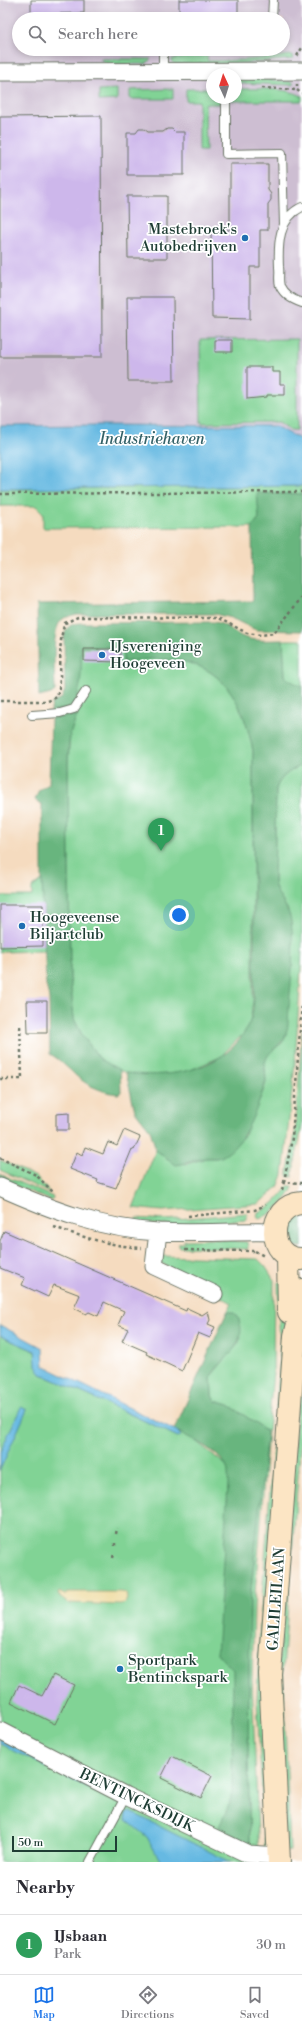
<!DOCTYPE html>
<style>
:root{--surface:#fff;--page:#f2f2f3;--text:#2b2b33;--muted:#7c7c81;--line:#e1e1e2;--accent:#1a73e8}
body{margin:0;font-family:"Libre Bodoni",serif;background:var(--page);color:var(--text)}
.compass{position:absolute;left:206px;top:68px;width:36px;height:36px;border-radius:50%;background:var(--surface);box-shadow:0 2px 6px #0003;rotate:356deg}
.scale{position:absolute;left:12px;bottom:10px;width:105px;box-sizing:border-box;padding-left:4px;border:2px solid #1f3d34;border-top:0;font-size:11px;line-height:14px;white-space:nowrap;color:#1f3d34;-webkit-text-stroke:3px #fff;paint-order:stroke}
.you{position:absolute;left:179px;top:915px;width:14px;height:14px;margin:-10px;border:3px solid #fff;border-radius:50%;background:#1a73e8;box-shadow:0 0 0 6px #1a73e833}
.badge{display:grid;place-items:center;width:26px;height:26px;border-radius:50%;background:var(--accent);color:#fff;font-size:13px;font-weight:700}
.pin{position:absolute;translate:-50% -33px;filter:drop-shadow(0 1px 2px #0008)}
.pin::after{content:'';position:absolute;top:21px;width:14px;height:12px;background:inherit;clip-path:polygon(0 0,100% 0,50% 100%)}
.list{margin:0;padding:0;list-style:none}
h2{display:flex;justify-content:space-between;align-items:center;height:52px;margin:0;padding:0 16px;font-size:17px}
h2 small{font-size:13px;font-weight:400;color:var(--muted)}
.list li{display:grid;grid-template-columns:26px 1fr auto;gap:12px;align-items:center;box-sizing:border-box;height:60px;padding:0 16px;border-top:1px solid var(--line)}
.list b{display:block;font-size:15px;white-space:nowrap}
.list p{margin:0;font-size:13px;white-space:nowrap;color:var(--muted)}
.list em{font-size:13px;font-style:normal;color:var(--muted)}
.icon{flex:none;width:22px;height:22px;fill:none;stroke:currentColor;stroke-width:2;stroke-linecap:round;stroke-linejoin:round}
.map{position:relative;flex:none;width:302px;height:1862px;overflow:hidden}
.search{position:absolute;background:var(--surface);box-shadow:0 2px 6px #0003;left:12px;right:12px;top:12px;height:44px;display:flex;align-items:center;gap:10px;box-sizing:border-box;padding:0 14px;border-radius:22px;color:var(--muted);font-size:15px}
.sheet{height:112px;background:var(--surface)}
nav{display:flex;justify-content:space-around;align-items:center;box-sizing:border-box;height:56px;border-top:1px solid var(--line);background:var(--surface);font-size:11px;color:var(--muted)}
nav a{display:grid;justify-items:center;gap:2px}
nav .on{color:var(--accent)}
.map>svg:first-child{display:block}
</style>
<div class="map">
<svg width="302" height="1862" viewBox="0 0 302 1862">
<rect width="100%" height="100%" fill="#fff"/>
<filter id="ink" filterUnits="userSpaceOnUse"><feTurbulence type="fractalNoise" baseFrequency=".025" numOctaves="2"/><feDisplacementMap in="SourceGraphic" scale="8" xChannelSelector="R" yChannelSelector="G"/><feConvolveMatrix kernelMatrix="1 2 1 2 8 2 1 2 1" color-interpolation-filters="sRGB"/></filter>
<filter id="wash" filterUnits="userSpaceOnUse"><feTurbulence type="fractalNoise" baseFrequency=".012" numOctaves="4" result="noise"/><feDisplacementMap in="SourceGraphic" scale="16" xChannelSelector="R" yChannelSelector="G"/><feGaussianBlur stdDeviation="0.9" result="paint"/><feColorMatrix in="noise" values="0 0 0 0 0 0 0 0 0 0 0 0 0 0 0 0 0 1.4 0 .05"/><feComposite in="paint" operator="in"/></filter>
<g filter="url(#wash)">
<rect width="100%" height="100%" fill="#f5dbbf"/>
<!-- industrial -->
<path fill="#cdbed2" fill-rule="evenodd" d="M0,0h302v450l-302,-1zM19,19h264v30h-264zM212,74h24v24h-24z"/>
<!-- green -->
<path fill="#81d395" stroke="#508864" d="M207,55l1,6 36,-1 48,-5 1,4 -46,4 -73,1 -2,-2v-3z
M100,59h51l-5,5h-40z
M254,78l39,4v3l-57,-2v-4z
M117,89v11l-18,1v-11z
M173,89v10h-43v-9z
M186,89h26v9h7l1,6h-15l1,46h-7v-49h-13z
M236,89c18,0 50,-2 66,7v5h-70v-3h4z
M297,339v91h-7l-11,-8 -78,1 -1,-83z
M302,486v8h-44l1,24 -7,9 -209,1v-15l-7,-7h-36v-17z
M283,640h19v47l-13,-7 -4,-4z
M81,647h42v15c77,-12 115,11 130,89v250l-3,21 -6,11 -24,24 -32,14 -14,3 -31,1 -17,-2 -15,-7 -11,-7 -18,-24 -8,-16 -4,-42 -2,-212 2,-31 7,-19 -26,4v-9l29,-25z
M302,765v187l-7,111 -12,112 -5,12 -20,17 -96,7 -29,-3 23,-58 10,8 21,6 19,-6h10l6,-2 7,-6 16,-15 11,-29 3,-4 7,-19 -1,-21 3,-8 14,-11 4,-8 6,-88 -4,-37 -12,-19 -2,-8 2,-94c4,-13 14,-18 26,-24z
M42,880l3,71 -45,1v-56h32v-8z
M302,1030v96l-10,51 -5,-1 8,-41z
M0,1160l36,17 14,16 -50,-23z
M0,1174l53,23 -1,4 -52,-22z
M288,1186h5v1c-5,14 -21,27 -34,32l-2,-2 1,-5c13,-5 22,-14 30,-26z
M247,1213v7l-67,6 -44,-3v-5l30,2z
M212,1239l35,3 1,7 -69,-2v-4h5v-3z
M161,1256l97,3 7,7 9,14 -1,91 -19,234 -2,74 7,183h-259v-526l35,15 6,23 93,42 44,21 3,-2 -4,-4 16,8 33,26 20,10 -11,361 15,7 -2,-85 2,-157 17,-170 -38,-26 -14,-4 -3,-5 -1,-20 27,-32 3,-7 -9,-25h-5l5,-9 -71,-40z
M278,1282h8v73l-15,496h-6l-8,-151 3,-75 20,-268z
M302,1338v86l-19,246 7,181 -4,1 -8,-181z"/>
<!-- forest -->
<path fill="#68b57e" stroke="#447959" d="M257,493l45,1v137l-46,-1 -25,-12 -16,-4h-138c-6,2 -13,2 -17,8 -9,12 -5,54 -5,69l-4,3 -12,3 -2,-93 216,-3 -1,-74 7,-9z
M213,622c12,1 18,8 28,14 12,6 29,4 42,4l2,36 4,4 13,7v78c-12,6 -22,11 -26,24l-2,94c3,14 15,24 17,38 4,28 0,58 -2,86 -1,8 0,18 -3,27 -3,12 -19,16 -21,29 -1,6 2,14 0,21 -7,22 -20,62 -44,73 -6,2 -10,0 -15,1 -10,1 -19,6 -30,7l-20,-15 -6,-20 -15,-19 -9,-38c45,6 102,-3 123,-49 8,-17 4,-51 5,-70 0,-67 -1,-135 -1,-203 -15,-78 -53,-101 -130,-89v-15h-42c0,15 3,55 -14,62 -4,2 -11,1 -16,1l1,-7 10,-5 3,-8 -1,-53c2,-13 10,-14 22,-14z
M78,715c-9,15 -10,32 -10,50l2,212 4,42 8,16 18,24 20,11 1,22 -3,2c-18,-2 -35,-10 -48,-24 -7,-6 -11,-11 -20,-16l-1,-57 -3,-12 -4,-105v-76l-7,-4 4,-10 10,-6 2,-65z
M302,1214v33c-11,0 -14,-5 -18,-14l7,-17z
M227,1312c6,0 11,2 12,8 9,24 -16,38 -28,56l1,20 3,5 14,4 38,26 -17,170 -2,157 2,86 -31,-17 13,-29 1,-128 -16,-16 11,-169c0,-6 1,-14 -2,-19 -8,-15 -37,-29 -52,-36z"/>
<!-- sand -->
<path fill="#eeda9e" stroke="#868c69" d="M59,1592l6,3 4,-3h52l5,1 1,6 -2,4 -4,2 -52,-2 -11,-8z"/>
<!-- water -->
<path fill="#66b9e2" stroke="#427b8b" d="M99,425l176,1 27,14v46l-302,3v-63z
M0,1325l43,23 1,18 133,65 4,5 -3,1 -44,-21 -93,-42 -5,-9 -1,-14 -35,-15z
M21,1407l6,3 -27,60v-18z
M0,1738l110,59 -5,-1 -105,-52z
M129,1811l101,51h-69l-14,-25 -22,-18 1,-6z"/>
<g id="blocks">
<!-- building -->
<path fill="#cdb7eb" d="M31,0h53v13l-53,1z
M179,0h59v19h-59z
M101,116l1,241h-102v-240z
M139,129h5l4,3h15l4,-3h5l3,3h9v43h-57v-42h9z
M230,164h38v26l3,4v6l-3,4v26h-8v37h-10v52l-38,-1 -1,-88h19z
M127,196h40v62h-39z
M127,297h46l1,84h-46z
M215,340h17v12h-17z
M247,367h25v5h8v12h5v11h-18v2l-20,2z
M84,649h36v13l-36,-1z
M0,905h43v41l-43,1z
M27,1001h20v32h-19z
M69,1113v17h-13v-16z
M124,1130l16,7 -6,13 -2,-1 -16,39 -19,-6 1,-2 -28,-11 7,-17 5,3 3,-8 18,7 5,-12 9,4z
M4,1231l182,80 1,-3 15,7 6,-4 2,9 -2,4 7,3 -5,11 -12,-5 -16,38 -36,-17 1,-2 -25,-11 6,-12 -10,-4 6,-14 -20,-9 -6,14 -9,-4 -3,2 -12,-6 6,-13 -26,-10 -6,12 -26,-12 3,-7 -25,-10v-27z
M53,1675l21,10 -19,39 -44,-22 8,-17 23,11z
M172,1756l40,20 -11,22 -40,-20z"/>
</g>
</g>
<g filter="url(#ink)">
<use href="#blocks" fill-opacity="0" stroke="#6a7465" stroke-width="1"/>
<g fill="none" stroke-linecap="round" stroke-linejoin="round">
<defs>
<path id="service" d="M272,19l1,-19
M163,70v-21h10
M226,98v56l56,-1 2,72
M302,207c-24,11 -24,38 -23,60 1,6 -1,14 1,19 4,9 13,14 22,17
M32,715l28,-2 14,-4 12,-18
M90,1862l36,-66"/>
<path id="minor" d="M0,72l302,-1
M0,1187c51,23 102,42 158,45 38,2 77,-1 116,0
M158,1232l-4,34 60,28
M0,1731l126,65 122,58 31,2"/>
<path id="secondary" d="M302,1203c-36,2 -36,57 0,56
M288,1256l1,56
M279,1862l-9,-188 25,-338 5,-20 2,-26"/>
</defs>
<!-- service casing -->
<use href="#service" stroke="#6a7465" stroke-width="10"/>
<!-- minor casing -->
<use href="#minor" stroke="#6a7465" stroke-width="19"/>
<!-- secondary casing -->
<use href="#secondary" stroke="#6a7465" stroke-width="24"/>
<!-- path -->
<path stroke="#6a7465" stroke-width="2.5" stroke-dasharray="3 3" stroke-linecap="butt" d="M297,56l5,-8
M297,84v6l5,4
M262,88l35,2
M0,494l302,-2
M0,701h48l9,-4c7,-24 -1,-50 8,-74l13,-6 140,1 29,15 14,2 13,-2 28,-36
M0,1079h22l-2,-53
M0,1158l36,17 17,17
M284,1182l8,-44 10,-135
M282,1190l2,-8 18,1
M188,1216l67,-6 10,-5
M54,1227c28,10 58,19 88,21
M185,1250l70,1
M255,1251l9,5
M116,1534l1,-6
M115,1546v-5
M113,1558l1,-5"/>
<!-- service -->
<use href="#service" stroke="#fff" stroke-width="8"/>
<!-- minor -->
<use href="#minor" stroke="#fff" stroke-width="17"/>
<!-- secondary -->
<use href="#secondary" stroke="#fce5c4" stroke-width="22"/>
</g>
</g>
<!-- markers -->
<g fill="#1f6fb2" stroke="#fff" stroke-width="1.5">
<circle cx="245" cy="238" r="4"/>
<circle cx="102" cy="655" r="4"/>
<circle cx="22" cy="926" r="4"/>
<circle cx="120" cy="1669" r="4"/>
</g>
<g text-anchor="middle" stroke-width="3.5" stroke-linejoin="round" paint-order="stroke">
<!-- poi labels -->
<g font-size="15" fill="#1f3d34" stroke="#fff" text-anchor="start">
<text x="237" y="234" text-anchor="end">Mastebroek's<tspan x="237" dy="17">Autobedrijven</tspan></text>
<text x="110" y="651">IJsvereniging<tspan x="110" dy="17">Hoogeveen</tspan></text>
<text x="30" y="922">Hoogeveense<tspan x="30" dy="17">Biljartclub</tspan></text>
<text x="128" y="1665">Sportpark<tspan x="128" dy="17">Bentinckspark</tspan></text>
</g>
<!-- street labels -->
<g font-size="15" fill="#1f3d34" stroke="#fff">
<text transform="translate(276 1599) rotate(-86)" y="5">GALILEILAAN</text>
<text transform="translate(137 1800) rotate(26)" y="5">BENTINCKSDIJK</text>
</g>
<!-- water labels -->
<g font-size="16" font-style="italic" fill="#346268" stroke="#fff">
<text x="152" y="444">Industriehaven</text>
</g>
</g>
</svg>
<svg class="compass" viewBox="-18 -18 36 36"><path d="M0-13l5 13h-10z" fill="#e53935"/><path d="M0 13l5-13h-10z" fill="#7c7c81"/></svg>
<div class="scale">50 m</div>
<div class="you"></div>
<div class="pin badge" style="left:161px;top:851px;background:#2e9e5b">1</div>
<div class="search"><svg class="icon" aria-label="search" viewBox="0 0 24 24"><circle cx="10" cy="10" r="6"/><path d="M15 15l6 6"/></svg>Search here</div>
</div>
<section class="sheet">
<h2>Nearby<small></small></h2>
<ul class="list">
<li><span class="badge" style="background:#2e9e5b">1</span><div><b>IJsbaan</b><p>Park</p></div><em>30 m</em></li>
</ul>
</section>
<nav>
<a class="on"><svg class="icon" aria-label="map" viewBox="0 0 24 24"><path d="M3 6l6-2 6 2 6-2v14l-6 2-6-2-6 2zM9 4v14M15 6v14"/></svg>Map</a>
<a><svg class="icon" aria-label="directions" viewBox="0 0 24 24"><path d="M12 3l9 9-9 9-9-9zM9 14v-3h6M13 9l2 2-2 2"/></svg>Directions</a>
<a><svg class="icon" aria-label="saved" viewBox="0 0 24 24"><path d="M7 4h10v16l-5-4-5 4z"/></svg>Saved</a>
</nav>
